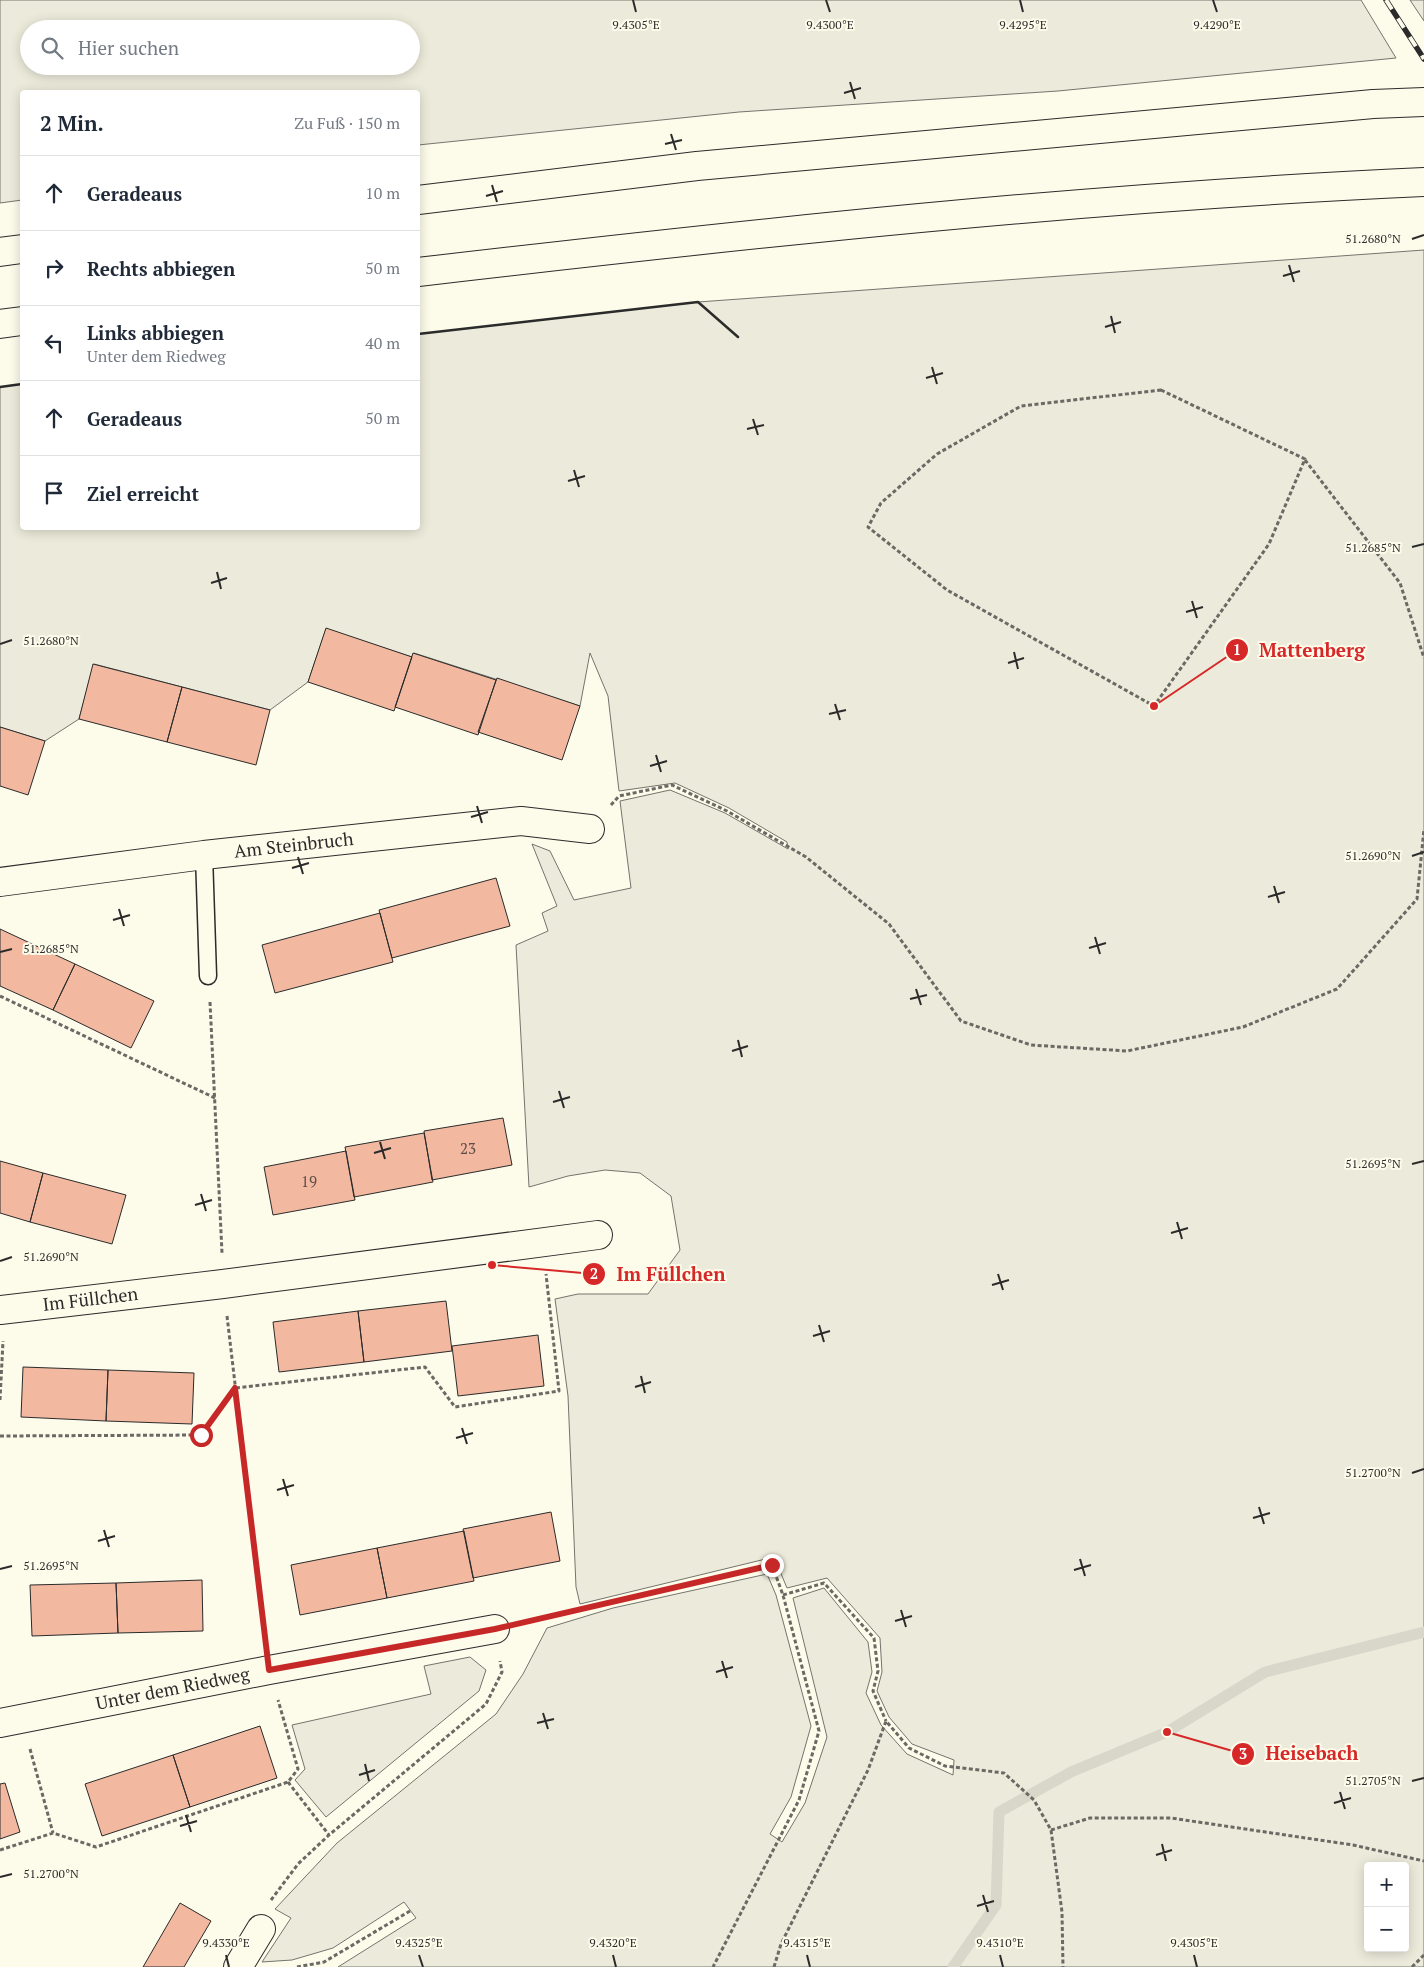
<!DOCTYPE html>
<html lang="de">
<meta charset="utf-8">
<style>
:root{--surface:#fff;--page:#f2f2f3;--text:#1f2937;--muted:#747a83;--line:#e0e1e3}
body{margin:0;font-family:"PT Serif",serif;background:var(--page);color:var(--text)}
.controls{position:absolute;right:15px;bottom:15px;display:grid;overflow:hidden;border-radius:5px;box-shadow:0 2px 12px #0003}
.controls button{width:45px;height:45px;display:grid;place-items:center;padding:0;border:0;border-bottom:1px solid var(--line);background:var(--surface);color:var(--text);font:25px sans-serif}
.stop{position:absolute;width:15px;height:15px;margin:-11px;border:4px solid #c62828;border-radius:50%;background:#fff}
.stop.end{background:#c62828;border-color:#fff;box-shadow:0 1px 5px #0008}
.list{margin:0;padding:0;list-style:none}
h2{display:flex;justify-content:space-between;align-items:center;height:65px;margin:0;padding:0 20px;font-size:21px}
h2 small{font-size:16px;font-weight:400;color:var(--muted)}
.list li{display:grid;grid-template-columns:32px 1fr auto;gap:15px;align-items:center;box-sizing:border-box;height:75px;padding:0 20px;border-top:1px solid var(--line)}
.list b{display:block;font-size:19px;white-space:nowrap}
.list p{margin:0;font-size:16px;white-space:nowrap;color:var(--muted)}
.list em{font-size:16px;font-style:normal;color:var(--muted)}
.icon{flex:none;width:28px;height:28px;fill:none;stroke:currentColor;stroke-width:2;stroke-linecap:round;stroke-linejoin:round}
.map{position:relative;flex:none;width:1424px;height:1967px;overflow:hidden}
.search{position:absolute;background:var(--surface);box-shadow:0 2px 12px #0003;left:20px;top:20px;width:400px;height:55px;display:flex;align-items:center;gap:12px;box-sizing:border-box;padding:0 18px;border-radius:28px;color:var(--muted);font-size:19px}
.panel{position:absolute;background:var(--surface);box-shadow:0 2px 12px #0003;left:20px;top:90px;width:400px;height:440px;border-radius:5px}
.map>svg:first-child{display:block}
</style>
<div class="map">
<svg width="1424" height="1967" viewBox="0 0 1424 1967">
<rect width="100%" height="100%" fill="#fdfbea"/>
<!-- green -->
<path fill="#ecebdb" stroke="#74746e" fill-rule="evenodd" d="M0,0h1361l35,58 -338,33 -319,21 -321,33v-53h-396v108l-22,3zM29,29h382v37h-382z
M1410,0h14v21z
M1424,250v1717h-1086l78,-49 -12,-16 -71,46 -41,12 -30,2 29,-44 -16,-9 62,-66 159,-129 27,-40 24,-46 66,-20 154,-34 9,21 35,131 -20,71 -21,37 12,8 23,-39 22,-66 -34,-139 31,-10 44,54 4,30 -6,21 15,32 26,29 46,21 1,-15 -42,-16 -23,-27 -12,-26 5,-19 -2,-34 -53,-60 -40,10 -13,-31 -194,47 -4,-17 -8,-191 -13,-97 23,-5h70l32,-44 -9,-54 -31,-23 -35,-3 -37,6 -39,11 -13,-242 32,-14 -6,-18 15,-7 -25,-62 18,7 24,49 57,-12 -11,-87 50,-11 55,23 63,36 -1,-7 -58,-34 -54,-25 -56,8 -11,-95 -18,-43 -10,53 -166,-53 -2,4 -86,-28 -18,53 -38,28 -176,-46 -15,55 -34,22 -45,-14v-340l22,-3v144h396v-194l280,-32zM1368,1866h37v82h-37z
M470,1657l16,13 -7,21 -153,126 -31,-37 10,-11 -13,-44 139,-31 -7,-28z"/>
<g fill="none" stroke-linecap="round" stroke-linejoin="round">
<!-- stream -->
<path stroke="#d8d7c9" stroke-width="11" d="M953,1967l43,-62 3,-93 72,-40 96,-40 98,-60 159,-40"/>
</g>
<!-- building -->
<path fill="#f2b8a0" stroke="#2b2b2b" d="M326,628l86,29 -18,54 -86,-29z
M413,653l83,27 -18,55 -83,-28z
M93,664l89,23 -15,55 -88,-23z
M497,678l83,28 -18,54 -84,-28z
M182,687l88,23 -14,55 -89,-23z
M0,727l45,14 -17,54 -28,-9z
M496,878l14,48 -118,32 -13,-48z
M380,913l13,49 -118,31 -13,-48z
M0,929l75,35 -22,46 -53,-24z
M75,964l79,37 -23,47 -78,-38z
M503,1118l9,47 -80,15 -8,-49z
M424,1133l9,49 -79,15 -9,-50z
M346,1151l9,49 -82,15 -9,-48z
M0,1161l43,12 -13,49 -30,-9z
M43,1173l83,22 -14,49 -82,-22z
M446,1301l6,50 -88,11 -6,-51z
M358,1311l6,51 -85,10 -6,-50z
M538,1335l6,51 -86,10 -6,-50z
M23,1367l85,3 -2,51 -85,-4z
M108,1370l86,3 -2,51 -86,-3z
M551,1512l9,49 -87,17 -10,-49z
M464,1531l10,50 -87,17 -10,-50z
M377,1548l10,50 -87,17 -9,-50z
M202,1580l1,51 -85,2 -2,-50z
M116,1583l2,50 -86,3 -2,-51z
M260,1726l17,52 -87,29 -17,-52z
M173,1755l17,52 -88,29 -17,-52z
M5,1783l15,49 -20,7v-55z
M180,1903l31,18 -27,46h-41z"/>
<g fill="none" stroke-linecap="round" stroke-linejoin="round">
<defs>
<path id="lane" d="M204,855l4,121"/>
<g id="street">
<path id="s1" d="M0,882l204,-27 317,-34 69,8"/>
<path id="s2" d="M0,1310l223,-26 375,-49"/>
<path id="s3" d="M0,1723l269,-53 226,-41"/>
<path d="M238,1967l23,-38"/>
</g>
<path id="highway" d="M418,200l279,-34 676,-62 51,-2
M0,252l22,-3
M418,272c334,-39 669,-75 1006,-90
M0,324l22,-3"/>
</defs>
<!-- lane casing -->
<use href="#lane" stroke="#2b2b2b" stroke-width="19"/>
<!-- street casing -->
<use href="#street" stroke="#2b2b2b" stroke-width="30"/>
<!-- highway casing -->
<use href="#highway" stroke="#2b2b2b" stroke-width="30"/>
<!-- path -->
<path stroke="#6a6964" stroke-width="3" stroke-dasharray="4 2.5" stroke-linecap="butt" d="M1161,390l144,69 -36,85 -115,162 -207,-116 -79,-63 13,-24 56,-49 84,-48z
M1305,460l95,123 24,75
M611,805l8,-9 53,-11 55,26 79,46 83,67 72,97 70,24 96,6 116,-24 94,-38 80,-90 7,-70
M0,996l215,102
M210,1002l12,251
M227,1316l38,322
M0,1400l3,-59
M0,1436l201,-1 34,-47 190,-21 30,40 104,-16 -13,-117
M783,1595l41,-12 50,55 4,33 -5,20 13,30
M525,1622l247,-57 11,30 36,136 -20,69 -86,167
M30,1749l23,84
M288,1782l41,53
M1051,1830l39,-12h81l182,27 71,16
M0,1850l53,-17 43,14 192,-65 10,-13 -20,-69
M271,1900l27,-36 31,-29 157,-131 16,-32 -2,-11
M297,1967l27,-5 86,-51
M774,1967l7,-23 87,-174 18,-49 23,27 36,18 59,7 30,27 17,30 11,82 1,55
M1412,1967l12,-12"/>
<!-- lane -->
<use href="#lane" stroke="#fdfbea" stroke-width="16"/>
<!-- street -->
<use href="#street" stroke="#fdfbea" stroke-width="28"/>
<!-- highway -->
<use href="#highway" stroke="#fdfbea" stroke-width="28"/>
<defs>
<path id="rail" d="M1386,0l38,59"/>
</defs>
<!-- rail casing -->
<use href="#rail" stroke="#2b2b2b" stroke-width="5.5"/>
<!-- rail -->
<use href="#rail" stroke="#fdfbea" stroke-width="4" stroke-dasharray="11" stroke-linecap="butt"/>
<!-- wall -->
<path stroke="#2b2b2b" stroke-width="2.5" d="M418,334l280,-32 40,35
M0,387l22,-3"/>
</g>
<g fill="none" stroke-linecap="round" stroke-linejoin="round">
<!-- route -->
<path stroke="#c62828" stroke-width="6" d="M201,1435l34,-47 34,282 226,-41 277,-64"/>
</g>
<!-- ticks -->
<path fill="none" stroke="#2b2b2b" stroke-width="2" d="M633,0l3,12M826,0l4,12M1020,0l3,12M1213,0l4,12M850,82l5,17M844,93l17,-5M671,134l5,16M665,144l17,-4M492,185l5,17M486,196l17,-5M1412,239l12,-4M1289,265l5,17M1283,276l17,-5M1111,316l4,17M1105,327l16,-5M932,367l5,17M926,378l17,-5M753,419l5,16M747,429l17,-4M574,470l5,17M568,481l17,-5M1412,547l12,-3M217,572l4,17M211,583l16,-5M1192,601l5,17M1186,612l17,-5M0,644l12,-4M1014,652l4,17M1008,663l16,-5M835,704l5,16M829,714l17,-4M656,755l5,17M650,766l17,-5M477,806l5,17M471,817l17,-5M1412,856l12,-4M298,857l5,17M292,868l17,-5M1274,886l5,17M1268,897l17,-5M119,909l5,17M113,920l17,-5M1095,937l5,17M1089,948l17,-5M0,952l12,-3M916,989l5,16M910,999l17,-4M738,1040l4,17M732,1051l16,-5M559,1091l5,17M553,1102l17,-5M380,1142l5,17M374,1153l17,-5M1412,1164l12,-3M201,1194l5,17M195,1205l17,-5M1177,1222l5,17M1171,1233l17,-5M0,1261l12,-4M998,1274l5,16M992,1285l17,-5M819,1325l5,17M813,1336l17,-5M641,1376l4,17M635,1387l16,-5M462,1428l5,16M456,1438l17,-5M1412,1473l12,-4M283,1479l5,17M277,1490l17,-5M1259,1507l5,17M1253,1518l17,-5M104,1530l5,17M98,1541l17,-5M1080,1559l5,17M0,1569l12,-3M1074,1570l17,-5M901,1610l5,17M895,1621l17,-5M722,1661l5,17M716,1672l17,-5M543,1713l5,16M537,1723l17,-4M365,1764l4,17M359,1775l16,-5M1412,1781l12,-3M1340,1792l5,17M1334,1803l17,-5M186,1815l5,17M180,1826l17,-5M1162,1844l4,17M1156,1855l16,-5M0,1877l12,-3M983,1895l5,17M977,1906l17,-5M226,1955l3,12M419,1955l4,12M613,1955l3,12M807,1955l3,12M1000,1955l3,12M1194,1955l3,12"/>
<g text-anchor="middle" stroke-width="4" stroke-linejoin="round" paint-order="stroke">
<!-- number labels -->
<g font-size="15" fill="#5d4e48">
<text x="468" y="1154">23</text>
<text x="309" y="1187">19</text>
</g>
<!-- street labels -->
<g font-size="18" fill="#2b2b2b" stroke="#fdfbea">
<text dy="6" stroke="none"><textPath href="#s1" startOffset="296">Am Steinbruch</textPath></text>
<text dy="6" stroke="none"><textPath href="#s2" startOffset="91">Im Füllchen</textPath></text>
<text dy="6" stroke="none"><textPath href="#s3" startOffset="176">Unter dem Riedweg</textPath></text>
</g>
</g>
<g font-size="12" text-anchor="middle" fill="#2b2b2b" stroke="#fdfbea" stroke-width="4" stroke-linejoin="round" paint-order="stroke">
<text x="636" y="29">9.4305°E</text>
<text x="830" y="29">9.4300°E</text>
<text x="1023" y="29">9.4295°E</text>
<text x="1217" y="29">9.4290°E</text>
<text x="1373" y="243">51.2680°N</text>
<text x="1373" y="552">51.2685°N</text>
<text x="51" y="645">51.2680°N</text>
<text x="1373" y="860">51.2690°N</text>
<text x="51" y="953">51.2685°N</text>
<text x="1373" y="1168">51.2695°N</text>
<text x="51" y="1261">51.2690°N</text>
<text x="1373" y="1477">51.2700°N</text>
<text x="51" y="1570">51.2695°N</text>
<text x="1373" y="1785">51.2705°N</text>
<text x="51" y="1878">51.2700°N</text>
<text x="226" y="1947">9.4330°E</text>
<text x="419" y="1947">9.4325°E</text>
<text x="613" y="1947">9.4320°E</text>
<text x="807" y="1947">9.4315°E</text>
<text x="1000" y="1947">9.4310°E</text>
<text x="1194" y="1947">9.4305°E</text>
</g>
<!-- callouts -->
<path fill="none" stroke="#d62828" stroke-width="2" d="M1154 706L1237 650M492 1265L594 1274M1167 1732L1243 1754"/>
<g fill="#d62828" stroke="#fdfbea" stroke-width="2">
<circle cx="1154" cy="706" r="5"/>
<circle cx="492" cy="1265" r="5"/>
<circle cx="1167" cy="1732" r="5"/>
<circle cx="1237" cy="650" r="12"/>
<circle cx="594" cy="1274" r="12"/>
<circle cx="1243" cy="1754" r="12"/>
</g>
<g font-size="15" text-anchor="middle" font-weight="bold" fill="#fff">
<text x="1237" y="655">1</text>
<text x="594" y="1279">2</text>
<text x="1243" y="1759">3</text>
</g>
<g font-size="19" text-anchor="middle" font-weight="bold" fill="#d62828" stroke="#fdfbea" stroke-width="4" stroke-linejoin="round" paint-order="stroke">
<text x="1312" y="657">Mattenberg</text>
<text x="671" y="1281">Im Füllchen</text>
<text x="1312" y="1760">Heisebach</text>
</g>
</svg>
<div class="controls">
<button>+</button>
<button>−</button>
</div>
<div class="stop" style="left:201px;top:1435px"></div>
<div class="stop end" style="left:772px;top:1565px"></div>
<div class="search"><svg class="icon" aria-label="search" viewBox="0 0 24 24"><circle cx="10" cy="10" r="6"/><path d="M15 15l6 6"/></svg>Hier suchen</div>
<section class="panel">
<h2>2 Min.<small>Zu Fuß · 150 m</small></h2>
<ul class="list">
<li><svg class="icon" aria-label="ahead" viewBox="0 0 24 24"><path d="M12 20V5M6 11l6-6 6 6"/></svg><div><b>Geradeaus</b></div><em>10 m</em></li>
<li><svg class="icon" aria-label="right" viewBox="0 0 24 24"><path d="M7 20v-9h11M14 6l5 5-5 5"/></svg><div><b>Rechts abbiegen</b></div><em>50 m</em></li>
<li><svg class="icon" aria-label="left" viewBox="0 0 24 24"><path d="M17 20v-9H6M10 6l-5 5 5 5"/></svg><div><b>Links abbiegen</b><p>Unter dem Riedweg</p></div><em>40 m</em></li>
<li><svg class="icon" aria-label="ahead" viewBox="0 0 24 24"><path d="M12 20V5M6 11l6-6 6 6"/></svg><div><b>Geradeaus</b></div><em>50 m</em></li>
<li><svg class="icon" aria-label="arrive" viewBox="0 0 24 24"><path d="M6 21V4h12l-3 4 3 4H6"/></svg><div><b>Ziel erreicht</b></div></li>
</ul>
</section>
</div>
